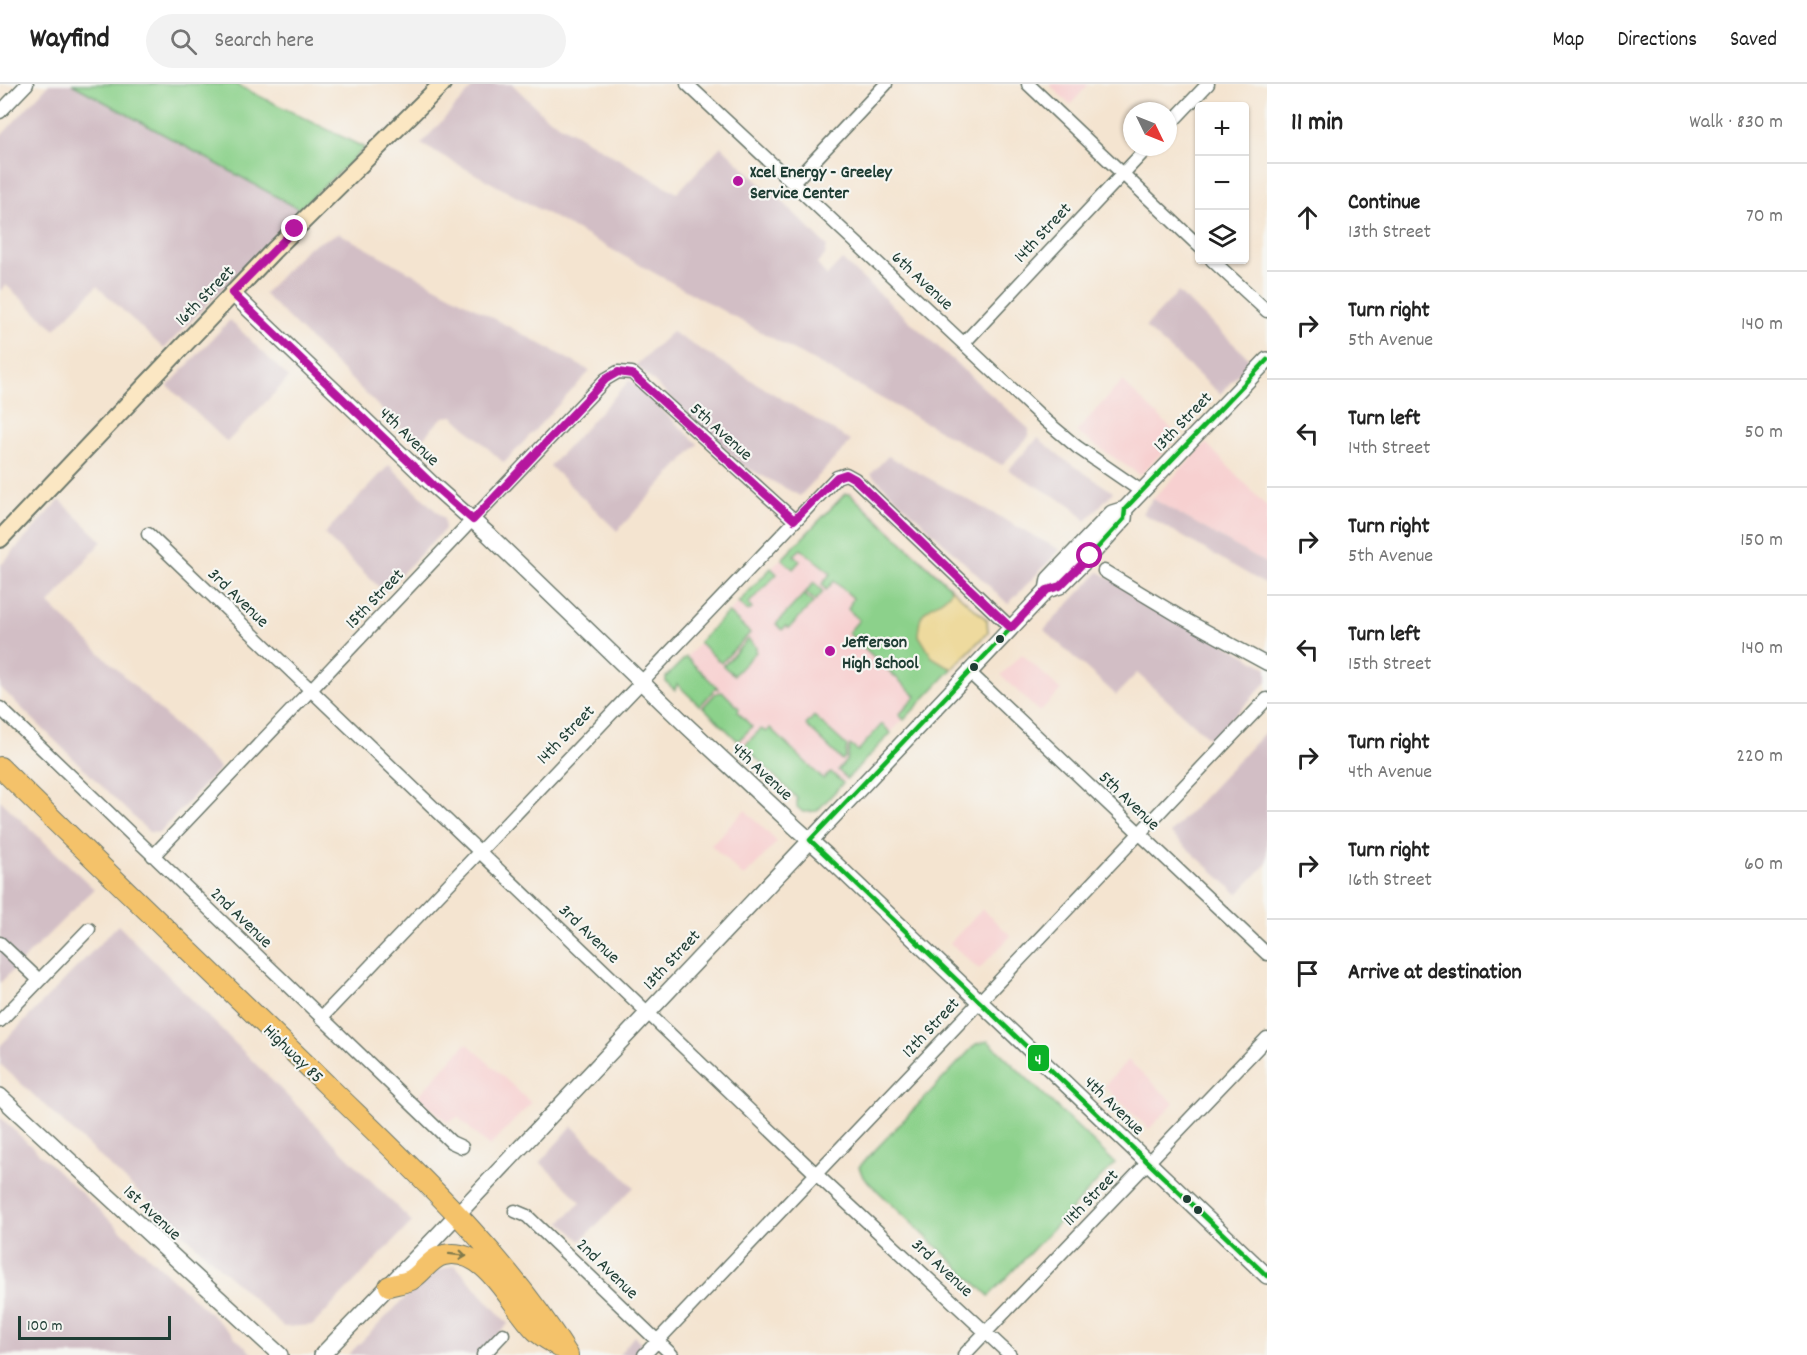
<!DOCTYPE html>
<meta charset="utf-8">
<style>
:root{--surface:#fff;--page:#f2f2f2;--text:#222;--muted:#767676;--line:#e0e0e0}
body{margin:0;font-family:Dekko,sans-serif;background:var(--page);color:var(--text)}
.controls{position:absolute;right:18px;top:18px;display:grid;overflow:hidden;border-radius:6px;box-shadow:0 2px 4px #0004}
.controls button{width:54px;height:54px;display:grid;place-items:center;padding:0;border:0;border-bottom:2px solid var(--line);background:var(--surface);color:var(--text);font:30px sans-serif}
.compass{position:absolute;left:1123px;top:18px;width:54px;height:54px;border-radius:50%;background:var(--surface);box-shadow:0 2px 4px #0004;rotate:133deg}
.scale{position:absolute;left:18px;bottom:15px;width:153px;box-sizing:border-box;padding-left:6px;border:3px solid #1f3d34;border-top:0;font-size:16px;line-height:21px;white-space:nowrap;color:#1f3d34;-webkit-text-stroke:4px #f6f6f2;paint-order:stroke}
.stop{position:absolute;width:18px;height:18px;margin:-14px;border:4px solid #b5179e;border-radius:50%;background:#fff}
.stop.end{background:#b5179e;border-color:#fff;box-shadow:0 2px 6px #0008}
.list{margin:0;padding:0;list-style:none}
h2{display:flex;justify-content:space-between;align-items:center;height:78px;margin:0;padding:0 24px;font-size:26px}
h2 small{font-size:20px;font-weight:400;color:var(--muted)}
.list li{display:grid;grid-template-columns:39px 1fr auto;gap:18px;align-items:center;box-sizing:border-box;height:108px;padding:0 24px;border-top:2px solid var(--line)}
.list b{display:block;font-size:22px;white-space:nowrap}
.list p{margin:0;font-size:20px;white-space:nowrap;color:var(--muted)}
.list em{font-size:20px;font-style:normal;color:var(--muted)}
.icon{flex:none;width:33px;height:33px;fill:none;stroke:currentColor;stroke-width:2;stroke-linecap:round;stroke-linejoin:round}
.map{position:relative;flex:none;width:1267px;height:1271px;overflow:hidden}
header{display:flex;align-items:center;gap:36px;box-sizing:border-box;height:84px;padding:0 30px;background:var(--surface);border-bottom:2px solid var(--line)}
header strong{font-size:28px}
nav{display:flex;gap:33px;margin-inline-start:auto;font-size:21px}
.search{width:420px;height:54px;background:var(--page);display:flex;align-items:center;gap:15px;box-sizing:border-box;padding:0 21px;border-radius:33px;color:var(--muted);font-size:22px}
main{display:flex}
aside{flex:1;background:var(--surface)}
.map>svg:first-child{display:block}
</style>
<header>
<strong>Wayfind</strong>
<div class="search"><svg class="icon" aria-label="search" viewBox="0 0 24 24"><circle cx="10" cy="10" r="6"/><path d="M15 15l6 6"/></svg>Search here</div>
<nav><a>Map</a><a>Directions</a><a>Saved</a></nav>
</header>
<main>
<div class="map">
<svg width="1267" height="1271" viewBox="0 0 1267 1271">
<rect width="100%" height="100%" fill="#f6f6f2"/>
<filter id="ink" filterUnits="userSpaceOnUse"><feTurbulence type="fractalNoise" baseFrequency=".0167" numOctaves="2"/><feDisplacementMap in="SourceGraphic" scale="12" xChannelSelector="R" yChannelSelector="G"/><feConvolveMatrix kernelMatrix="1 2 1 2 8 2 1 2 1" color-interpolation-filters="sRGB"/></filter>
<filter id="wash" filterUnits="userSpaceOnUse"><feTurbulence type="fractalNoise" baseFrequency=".008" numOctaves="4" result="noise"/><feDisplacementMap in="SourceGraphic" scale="24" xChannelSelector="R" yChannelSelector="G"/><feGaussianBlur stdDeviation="1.35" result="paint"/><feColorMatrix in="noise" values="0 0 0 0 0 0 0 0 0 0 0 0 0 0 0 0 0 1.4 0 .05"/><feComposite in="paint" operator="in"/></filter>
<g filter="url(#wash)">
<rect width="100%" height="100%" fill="#f4e4d0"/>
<!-- built -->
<path fill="#f7d0d0" d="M1049,0h40l-19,21z
M1122,297l57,55 -39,39 -64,-43z
M1206,359l61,64v57l-114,-65z
M852,408l135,128 1,12 -171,177 -6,2 -142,-136 175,-182z
M1022,570l39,36 -22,22 -38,-37z
M745,726l32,32 -33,35 -33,-32z
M982,825l29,27 -32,33 -29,-26z
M467,959l64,60 -42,44 -31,-30 -11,5 -29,-26z
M1128,976l46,43 -25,26 -45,-43z"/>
<!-- industrial -->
<path fill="#d2bec5" d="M49,0h23l227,125 -135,140 -67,-63 -42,43 -49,-44 -6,6v-154z
M476,0h36l33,32 132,77 44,-47 49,47h4l53,53 -2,9 -8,9 10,12 15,-16 187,169v7l-27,29 -581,-321z
M339,149l54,30 197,108 -86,92 -51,-47 -10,1 -26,27 -153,-150 43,-46z
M1178,208l73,68 -31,34 -75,-67z
M230,236l59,58 -62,64 -59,-56z
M672,248l179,109 -51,55 -58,-31 -106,-100z
M630,296l68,64 -81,87 -67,-65z
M1038,354l27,22 48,32 -27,29 -14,-15 -64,-36z
M888,372l172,94 -52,54 -137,-130z
M389,381l55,54 1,10 -61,63 -60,-58z
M1153,415l114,65v21l-125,-72z
M60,416l42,41 -53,63 171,164 -61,65 -10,-1 -149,-145v-121z
M1099,488l168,96v14l-56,58 -74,-67 -21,22 -72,-65z
M1267,646v133l-29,31 -68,-61z
M0,716l94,89 -94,94z
M118,841l294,297 -99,103 -29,2 -284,-263v-18z
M0,1033l254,238h-254z
M572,1042l62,61 -53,54 -20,-19 20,-20 -41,-40z
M455,1181l53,59 -29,31h-131l82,-82z
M634,1252l20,19h-35z"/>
<!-- green -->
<path fill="#8cd18b" stroke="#568760" stroke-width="1.5" d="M72,0h163l130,64 -66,61z
M845,410h5l100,93 1,3 -6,75 7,4 -48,51 -5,-5 17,-19 -68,-63 11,-13 -11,-11 5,-11 -19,-17 -8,9 -4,-6 9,-11 -30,-24 -7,6 6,6 -7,8 -11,-10z
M771,484l6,6 -29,30 4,5 -4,2 -10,-8z
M814,498l9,10 -8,9 -9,-9z
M804,510l9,9 -24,25 -3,-2 -4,4 -6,-6z
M727,529l3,1 20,19 -29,30 -22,-21z
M748,555l8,8v5l-22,23 -11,-9z
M686,573l33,32h-4l-15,17 -23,-22 -2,6 -9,-8v-5z
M723,608l16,16 -1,4 14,15 -14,14 -35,-34 13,-14z
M814,632l33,30 -2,12 -3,2 -36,-35z
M882,640l9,9 -44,46 -9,-9 9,-10 3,-15 8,6z
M770,644l53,51 8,-7 12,11 -26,28 -14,1 -6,-5v-9l-53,-52 17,-17 5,3z
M988,957l127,122 -126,133 -126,-119 -4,-10 117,-123z"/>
<!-- sand -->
<path fill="#eeda9e" stroke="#868c69" stroke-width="1.5" d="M950,503l37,33 1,12 -36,37 -20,-12 -14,-23c1,-6 1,-15 5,-20 8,-11 23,-12 28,-24z"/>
</g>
<g filter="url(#ink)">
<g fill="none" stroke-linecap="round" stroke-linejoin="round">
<defs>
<path id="minor" d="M687,0l359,337 31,26 64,44
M1028,0l172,163
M0,28l27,-28
M1168,42l40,-42
M793,99l93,-99
M1212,176l55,51
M964,259l184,-196
M148,450l668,640 194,181
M1104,487l75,45 88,48
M969,588l298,282
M0,624l451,434 11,5
M153,772l453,-477 12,-7 14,1 162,147
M0,859l39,37
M321,934l516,-541 9,-3 9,5 156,149
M0,937l89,-92
M515,1127l12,5 145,139
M483,1271l20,-21
M644,1271l623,-656
M964,1271l303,-317"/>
<path id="tertiary" d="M232,209l201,192 55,49 199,192 108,101 31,28 441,421
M1047,506l2,-11 63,-66 13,-4 142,-149
M0,1012l280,259
M322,1271l115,-119 610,-646 13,-4 30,-30 34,-37 1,-10"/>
<path id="secondary" d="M0,455l273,-288 169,-167"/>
<path id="trunk" d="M0,683c108,107 219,212 328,319 87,85 175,165 240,269
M389,1202c7,-2 15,-3 22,-6 12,-7 19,-22 33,-25 42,-10 67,52 92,76 6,6 16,11 23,16"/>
</defs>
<!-- minor casing -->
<use href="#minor" stroke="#6a776b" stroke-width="15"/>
<!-- tertiary casing -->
<use href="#tertiary" stroke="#6a776b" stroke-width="18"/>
<!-- secondary casing -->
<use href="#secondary" stroke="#6a776b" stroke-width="20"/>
<!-- trunk casing -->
<use href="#trunk" stroke="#6a776b" stroke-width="22"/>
<!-- minor -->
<use href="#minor" stroke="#fff" stroke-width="12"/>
<!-- tertiary -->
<use href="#tertiary" stroke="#fff" stroke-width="15"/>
<!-- secondary -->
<use href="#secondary" stroke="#fbe7c3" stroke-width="16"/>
<!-- trunk -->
<use href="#trunk" stroke="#f4c26a" stroke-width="20"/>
<defs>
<path id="bus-1" d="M810,756l237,-250 13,-4 30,-30 34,-37 1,-10 142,-149
M810,756l457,436"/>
</defs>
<!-- bus-1 casing -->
<use href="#bus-1" stroke="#f6f6f2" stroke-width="9"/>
<!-- bus-1 -->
<use href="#bus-1" stroke="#0cb127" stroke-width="4.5"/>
</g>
<!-- one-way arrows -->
<defs><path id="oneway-shaft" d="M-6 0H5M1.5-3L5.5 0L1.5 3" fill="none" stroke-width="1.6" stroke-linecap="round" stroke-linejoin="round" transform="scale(1.5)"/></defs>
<use stroke="#7f794c" href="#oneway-shaft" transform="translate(458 1171) rotate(7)"/>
</g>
<g fill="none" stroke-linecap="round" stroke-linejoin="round" filter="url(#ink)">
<!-- route -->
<path stroke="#b5179e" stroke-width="8" d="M295,145l-63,64 201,192 40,35 133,-141 12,-7 14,2 162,146 43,-43 9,-3 9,5 156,149 36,-38 13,-4 30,-30"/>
</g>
<!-- markers -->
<g fill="#b5179e" stroke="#f6f6f2" stroke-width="2">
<circle cx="738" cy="97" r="6"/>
<circle cx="830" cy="567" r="6"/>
</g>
<g fill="#1f3d34" stroke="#f6f6f2" stroke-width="2">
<circle cx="1000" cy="555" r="5"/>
<circle cx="974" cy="583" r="5"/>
<circle cx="1187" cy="1115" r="5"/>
<circle cx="1198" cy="1126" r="5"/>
</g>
<g text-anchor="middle" stroke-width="4.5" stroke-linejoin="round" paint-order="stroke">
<!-- poi labels -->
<g font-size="18" font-weight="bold" fill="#1f3d34" stroke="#f6f6f2" text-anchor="start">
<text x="750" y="93">Xcel Energy - Greeley<tspan x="750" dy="21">Service Center</tspan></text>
<text x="842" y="563">Jefferson<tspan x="842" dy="21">High School</tspan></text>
</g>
<!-- street labels -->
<g font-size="18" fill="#1f3d34" stroke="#f6f6f2">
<text transform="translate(1042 148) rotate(-47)" y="6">14th Street</text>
<text transform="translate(923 196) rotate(43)" y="6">6th Avenue</text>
<text transform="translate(204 211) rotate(-46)" y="6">16th Street</text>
<text transform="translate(1182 337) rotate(-46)" y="6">13th Street</text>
<text transform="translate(722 347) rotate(42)" y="6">5th Avenue</text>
<text transform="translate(410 352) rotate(44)" y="6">4th Avenue</text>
<text transform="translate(239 513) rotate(44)" y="6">3rd Avenue</text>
<text transform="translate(374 514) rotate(-46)" y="6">15th Street</text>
<text transform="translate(565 650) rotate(-46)" y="6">14th Street</text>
<text transform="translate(763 687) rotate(43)" y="6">4th Avenue</text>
<text transform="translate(1130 716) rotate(44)" y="6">5th Avenue</text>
<text transform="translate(242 833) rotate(44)" y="6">2nd Avenue</text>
<text transform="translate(590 849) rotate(44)" y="6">3rd Avenue</text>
<text transform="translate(671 875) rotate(-47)" y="6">13th Street</text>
<text transform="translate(930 943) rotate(-47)" y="6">12th Street</text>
<text transform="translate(294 969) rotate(44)" y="6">Highway 85</text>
<text transform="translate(1115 1021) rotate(44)" y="6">4th Avenue</text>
<text transform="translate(1090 1113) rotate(-46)" y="6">11th Street</text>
<text transform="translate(153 1128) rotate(43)" y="6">1st Avenue</text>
<text transform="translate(943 1183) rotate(43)" y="6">3rd Avenue</text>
<text transform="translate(608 1184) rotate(44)" y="6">2nd Avenue</text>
</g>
</g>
<rect stroke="#f6f6f2" stroke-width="2" x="1027" y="960" width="23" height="28" rx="6" fill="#0cb127"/>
<g font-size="16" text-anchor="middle" font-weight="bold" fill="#fff">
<text x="1038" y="980">4</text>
</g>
</svg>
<div class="controls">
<button>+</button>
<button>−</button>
<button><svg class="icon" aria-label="layers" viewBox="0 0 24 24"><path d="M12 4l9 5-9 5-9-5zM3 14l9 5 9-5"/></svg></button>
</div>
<svg class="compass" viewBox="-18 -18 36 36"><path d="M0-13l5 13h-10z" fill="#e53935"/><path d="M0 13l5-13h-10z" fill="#767676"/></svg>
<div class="scale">100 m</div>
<div class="stop" style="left:1090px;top:472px"></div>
<div class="stop end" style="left:295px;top:145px"></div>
</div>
<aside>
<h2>11 min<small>Walk · 830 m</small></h2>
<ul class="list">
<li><svg class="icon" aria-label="ahead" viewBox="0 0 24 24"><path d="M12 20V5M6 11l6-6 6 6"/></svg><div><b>Continue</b><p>13th Street</p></div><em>70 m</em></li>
<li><svg class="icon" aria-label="right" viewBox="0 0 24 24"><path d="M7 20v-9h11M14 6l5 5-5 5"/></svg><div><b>Turn right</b><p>5th Avenue</p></div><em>140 m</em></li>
<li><svg class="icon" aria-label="left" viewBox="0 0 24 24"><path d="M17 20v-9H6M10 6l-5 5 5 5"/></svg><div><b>Turn left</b><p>14th Street</p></div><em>50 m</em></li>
<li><svg class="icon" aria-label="right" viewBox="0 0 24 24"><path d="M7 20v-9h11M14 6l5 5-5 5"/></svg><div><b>Turn right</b><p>5th Avenue</p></div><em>150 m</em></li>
<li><svg class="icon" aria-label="left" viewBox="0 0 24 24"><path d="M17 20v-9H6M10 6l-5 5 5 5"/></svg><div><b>Turn left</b><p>15th Street</p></div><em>140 m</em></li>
<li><svg class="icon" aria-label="right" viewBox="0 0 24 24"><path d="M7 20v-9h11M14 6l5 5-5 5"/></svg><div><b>Turn right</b><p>4th Avenue</p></div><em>220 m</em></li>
<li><svg class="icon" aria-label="right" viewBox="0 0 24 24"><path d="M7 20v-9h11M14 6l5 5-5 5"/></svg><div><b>Turn right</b><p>16th Street</p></div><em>60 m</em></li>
<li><svg class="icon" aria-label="arrive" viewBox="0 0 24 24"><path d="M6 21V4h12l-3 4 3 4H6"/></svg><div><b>Arrive at destination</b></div></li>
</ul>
</aside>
</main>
